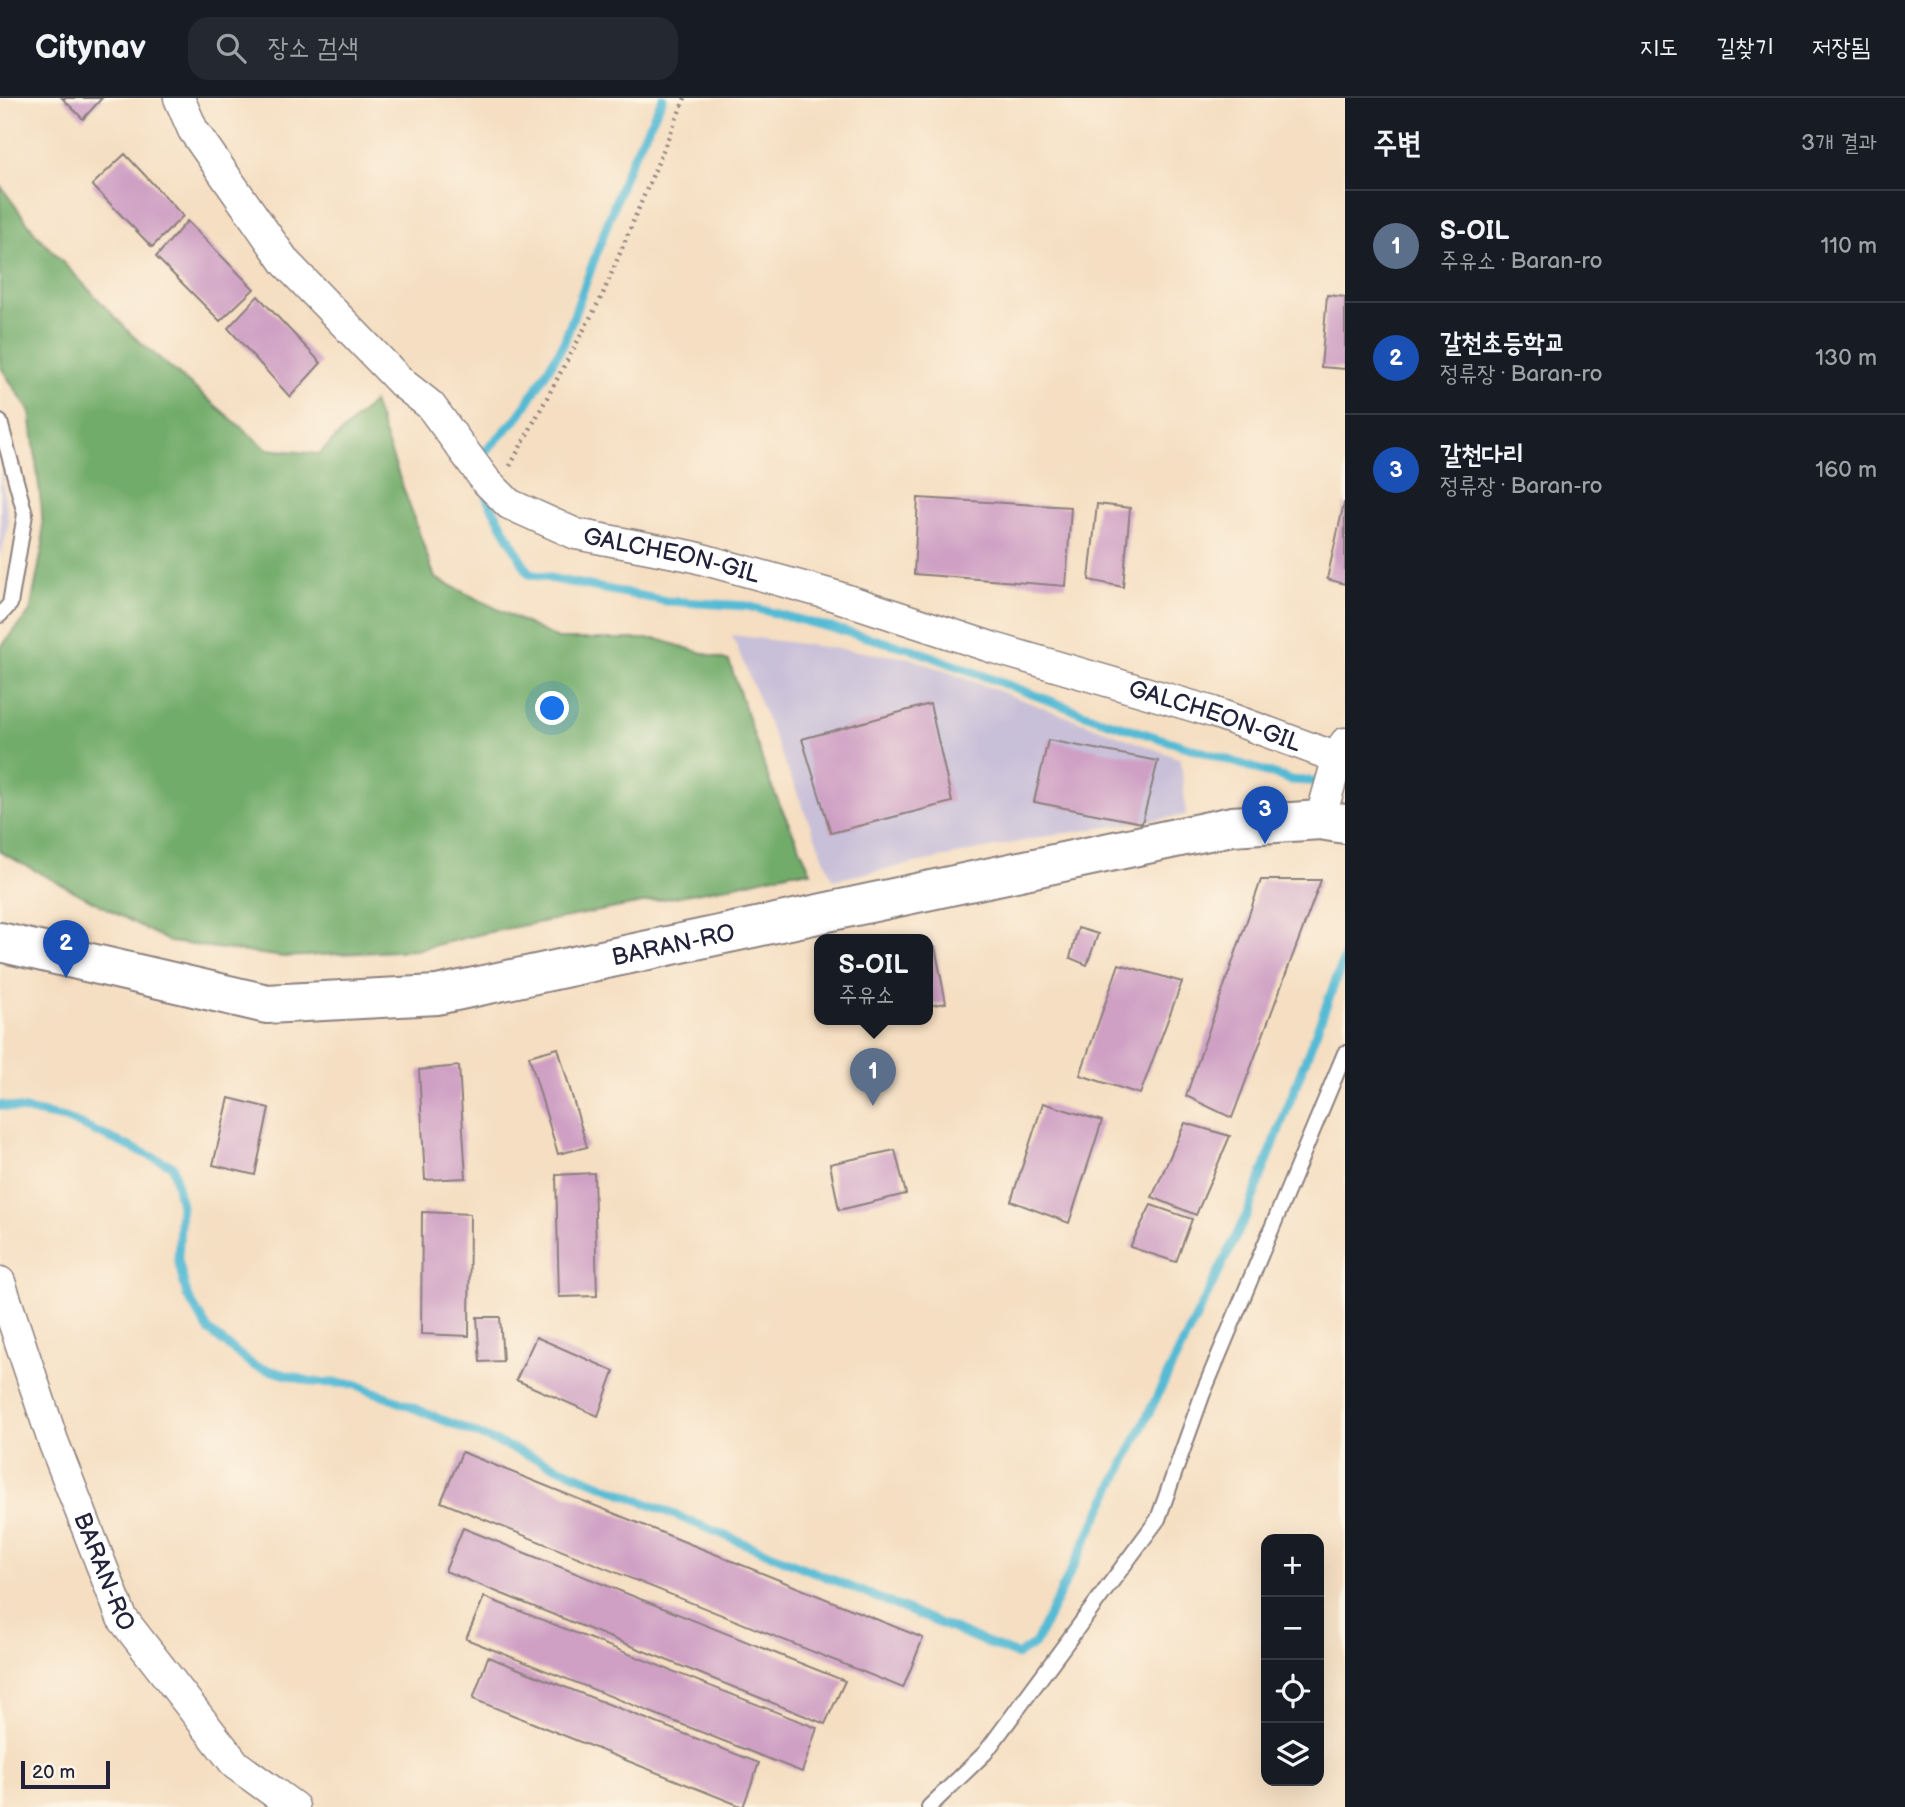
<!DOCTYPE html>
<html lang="ko">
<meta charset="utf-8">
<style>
:root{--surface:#171b24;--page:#242831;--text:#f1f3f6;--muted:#9ea1a6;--line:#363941;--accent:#1f6fb2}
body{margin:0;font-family:"Balsamiq Sans","Poor Story",sans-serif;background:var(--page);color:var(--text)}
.controls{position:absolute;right:21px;bottom:21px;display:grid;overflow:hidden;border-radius:14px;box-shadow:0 7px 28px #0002}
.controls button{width:63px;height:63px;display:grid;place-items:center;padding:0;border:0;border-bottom:2px solid var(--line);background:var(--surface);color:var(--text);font:35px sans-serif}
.scale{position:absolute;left:21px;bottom:18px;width:89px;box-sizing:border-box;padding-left:7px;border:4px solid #22223b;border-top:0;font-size:19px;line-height:24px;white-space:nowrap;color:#22223b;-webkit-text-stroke:5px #fcf5e5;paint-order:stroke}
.you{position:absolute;left:553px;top:611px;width:24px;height:24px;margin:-18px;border:5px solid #fff;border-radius:50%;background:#1a73e8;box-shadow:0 0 0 10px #1a73e833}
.badge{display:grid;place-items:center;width:46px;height:46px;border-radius:50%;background:var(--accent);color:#fff;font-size:23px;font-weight:700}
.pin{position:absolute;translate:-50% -58px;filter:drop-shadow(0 2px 4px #0008)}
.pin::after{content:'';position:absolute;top:37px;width:24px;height:21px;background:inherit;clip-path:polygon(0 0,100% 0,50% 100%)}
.popup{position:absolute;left:814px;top:836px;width:119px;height:91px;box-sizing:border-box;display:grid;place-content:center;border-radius:14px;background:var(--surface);filter:drop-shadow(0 2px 5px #0005);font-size:23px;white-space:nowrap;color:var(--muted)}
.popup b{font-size:26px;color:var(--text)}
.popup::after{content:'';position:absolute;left:50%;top:100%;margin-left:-14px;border:14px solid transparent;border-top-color:var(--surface)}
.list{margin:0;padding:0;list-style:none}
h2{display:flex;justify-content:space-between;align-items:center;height:91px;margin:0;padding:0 28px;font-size:30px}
h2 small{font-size:23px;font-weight:400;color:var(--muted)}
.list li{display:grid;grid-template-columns:46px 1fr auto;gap:21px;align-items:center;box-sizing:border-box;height:112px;padding:0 28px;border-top:2px solid var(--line)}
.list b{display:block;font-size:26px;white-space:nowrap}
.list p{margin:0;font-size:23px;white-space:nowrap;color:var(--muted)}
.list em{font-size:23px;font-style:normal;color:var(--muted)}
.icon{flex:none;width:38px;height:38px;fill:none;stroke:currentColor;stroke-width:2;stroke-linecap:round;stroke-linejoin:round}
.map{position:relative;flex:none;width:1345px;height:1709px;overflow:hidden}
header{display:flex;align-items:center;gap:42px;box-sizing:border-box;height:98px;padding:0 35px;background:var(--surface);border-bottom:2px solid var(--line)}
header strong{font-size:33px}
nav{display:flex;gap:38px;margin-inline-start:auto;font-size:24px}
.search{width:490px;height:63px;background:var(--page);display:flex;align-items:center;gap:18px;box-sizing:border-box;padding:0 24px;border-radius:21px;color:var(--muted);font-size:26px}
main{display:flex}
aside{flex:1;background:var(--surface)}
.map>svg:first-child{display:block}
</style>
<header>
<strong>Citynav</strong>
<div class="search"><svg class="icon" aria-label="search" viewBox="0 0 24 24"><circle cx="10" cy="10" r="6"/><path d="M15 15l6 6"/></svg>장소 검색</div>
<nav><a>지도</a><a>길찾기</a><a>저장됨</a></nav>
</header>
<main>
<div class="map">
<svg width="1345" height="1709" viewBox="0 0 1345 1709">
<rect width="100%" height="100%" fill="#fcf5e5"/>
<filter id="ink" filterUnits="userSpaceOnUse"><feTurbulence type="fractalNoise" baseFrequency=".0143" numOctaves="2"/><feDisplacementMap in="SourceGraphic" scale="14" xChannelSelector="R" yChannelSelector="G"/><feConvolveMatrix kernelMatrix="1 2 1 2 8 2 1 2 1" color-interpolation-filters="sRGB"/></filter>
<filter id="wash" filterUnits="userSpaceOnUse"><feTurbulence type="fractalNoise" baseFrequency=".00686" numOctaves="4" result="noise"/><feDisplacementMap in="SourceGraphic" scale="28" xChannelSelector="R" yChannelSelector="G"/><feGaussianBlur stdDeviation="1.57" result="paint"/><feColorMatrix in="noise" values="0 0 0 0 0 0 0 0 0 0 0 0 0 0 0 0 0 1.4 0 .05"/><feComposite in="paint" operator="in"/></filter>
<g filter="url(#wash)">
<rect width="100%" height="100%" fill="#f5dec1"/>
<!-- industrial -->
<path fill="#c8bfd8" d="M0,370l9,55 -9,35z
M732,537l178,23 271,101 5,56 -133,20 -220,45z"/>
<!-- forest -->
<path fill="#72ac6a" stroke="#4a6752" stroke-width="2" d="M0,87l36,49 97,102 134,113 52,5 54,-52 62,176 123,61h99l72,22 41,122 41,89h-19l-70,16 -228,43 -79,19 -131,7 -114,-15 -170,-90v-204l30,-36 13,-67 -1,-33 -12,-100 -30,-46z"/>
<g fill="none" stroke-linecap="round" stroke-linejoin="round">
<!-- stream -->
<path stroke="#55bad4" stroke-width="9" d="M477,362l43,-45 43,-70 65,-178 35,-69
M487,400l42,76 137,27 81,5 165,43 184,69 195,62 34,2
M0,1007l65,13 108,48 8,40 -3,54 9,35 22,36 45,35 59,16 42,2 662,271 18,-11 212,-430 98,-258"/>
</g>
<g id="blocks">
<!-- building -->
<path fill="#cfa0c4" d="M62,0h40l-19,21z
M125,56l58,62 -31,31 -60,-62z
M187,123l67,68 -34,32 -64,-64z
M1327,197l18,2v72l-24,-2z
M258,198l63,67 -31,34 -62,-69z
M918,400l153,9 -5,79 -152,-12z
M1344,405h1v81l-18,-5z
M1097,406l33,4 -7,79 -34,-7z
M930,606l22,98 -121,31 -29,-94z
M1048,642l110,21 -16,62 -108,-21z
M1261,782h60l-89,238 -46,-22z
M1078,830l20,6 -11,31 -17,-7z
M935,849l11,56 -19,3v-58z
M1119,866l63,18 -42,112 -60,-19z
M558,950l29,99 -29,7 -29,-98z
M459,968l7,112 -41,2 -6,-110z
M229,1000l40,10 -14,67 -42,-10z
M1043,1005l59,18 -33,102 -58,-22z
M1185,1025l45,13 -34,79 -44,-18z
M895,1052l11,44 -67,16 -9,-46z
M594,1075l3,123 -38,1 -3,-122z
M1151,1107l41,14 -16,43 -46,-15z
M422,1114l48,2 -1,122 -48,-2z
M477,1219h23l3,44 -23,1z
M536,1239l78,34 -16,45 -82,-36z
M462,1354l461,186 -20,50 -462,-186z
M463,1430l382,153 -20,43 -380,-153z
M484,1499l333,131 -15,44 -336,-133z
M488,1559l271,106 -16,44 -270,-108z"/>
</g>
</g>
<g filter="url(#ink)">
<use href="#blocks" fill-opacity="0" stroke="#8c807e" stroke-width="2"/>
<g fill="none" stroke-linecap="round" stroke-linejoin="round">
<defs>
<path id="service" d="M0,324l25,92 -15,90 -10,11
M929,1709l56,-54 173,-234 45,-126 142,-340"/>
<g id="minor">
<path id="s1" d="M179,0l14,32 93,133 116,120 28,22 56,76 23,23 67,30 115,22 141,39 162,53 219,64 125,46"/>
<path d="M1320,722l14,-49 11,-28"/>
<path id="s2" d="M0,1184l53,159 69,177 114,147 58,42"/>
</g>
<g id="primary">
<path id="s3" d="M0,844l267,62 170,-9 795,-169 88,-6 25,4"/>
</g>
</defs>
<!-- service casing -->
<use href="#service" stroke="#8c807e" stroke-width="18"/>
<!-- minor casing -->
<use href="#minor" stroke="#8c807e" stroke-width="33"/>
<!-- primary casing -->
<use href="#primary" stroke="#8c807e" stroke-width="42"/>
<!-- path -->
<path stroke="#8c807e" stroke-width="4.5" stroke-dasharray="2 5" stroke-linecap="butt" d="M510,368l92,-170 83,-198"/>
<!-- service -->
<use href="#service" stroke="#fff" stroke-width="14"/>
<!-- minor -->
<use href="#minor" stroke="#fff" stroke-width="30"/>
<!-- primary -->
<use href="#primary" stroke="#fff" stroke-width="38"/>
</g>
</g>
<g text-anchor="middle" stroke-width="7" stroke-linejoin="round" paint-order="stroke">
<!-- street labels -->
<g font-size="24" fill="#22223b" stroke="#fcf5e5">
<text dy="8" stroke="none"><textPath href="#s1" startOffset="698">GALCHEON-GIL</textPath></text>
<text dy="8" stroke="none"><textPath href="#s1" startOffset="1265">GALCHEON-GIL</textPath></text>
<text dy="8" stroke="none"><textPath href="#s3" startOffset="686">BARAN-RO</textPath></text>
<text dy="8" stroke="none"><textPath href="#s2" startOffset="308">BARAN-RO</textPath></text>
</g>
</g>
</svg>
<div class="controls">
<button>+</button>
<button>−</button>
<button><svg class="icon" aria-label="locate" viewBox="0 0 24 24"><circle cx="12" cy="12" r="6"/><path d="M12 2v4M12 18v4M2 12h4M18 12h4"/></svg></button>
<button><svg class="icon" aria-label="layers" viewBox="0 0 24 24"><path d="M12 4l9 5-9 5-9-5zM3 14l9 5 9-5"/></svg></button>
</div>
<div class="scale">20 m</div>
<div class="you"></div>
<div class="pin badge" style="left:873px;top:1008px;background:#5c6f8a">1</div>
<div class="popup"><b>S-OIL</b>주유소</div>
<div class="pin badge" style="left:66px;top:880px;background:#1a4fb4">2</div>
<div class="pin badge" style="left:1265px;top:746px;background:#1a4fb4">3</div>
</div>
<aside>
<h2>주변<small>3개 결과</small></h2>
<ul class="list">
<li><span class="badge" style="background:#5c6f8a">1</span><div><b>S-OIL</b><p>주유소 · Baran-ro</p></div><em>110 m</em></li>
<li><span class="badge" style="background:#1a4fb4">2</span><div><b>갈천초등학교</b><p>정류장 · Baran-ro</p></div><em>130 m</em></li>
<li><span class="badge" style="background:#1a4fb4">3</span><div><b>갈천다리</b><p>정류장 · Baran-ro</p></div><em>160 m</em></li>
</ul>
</aside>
</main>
